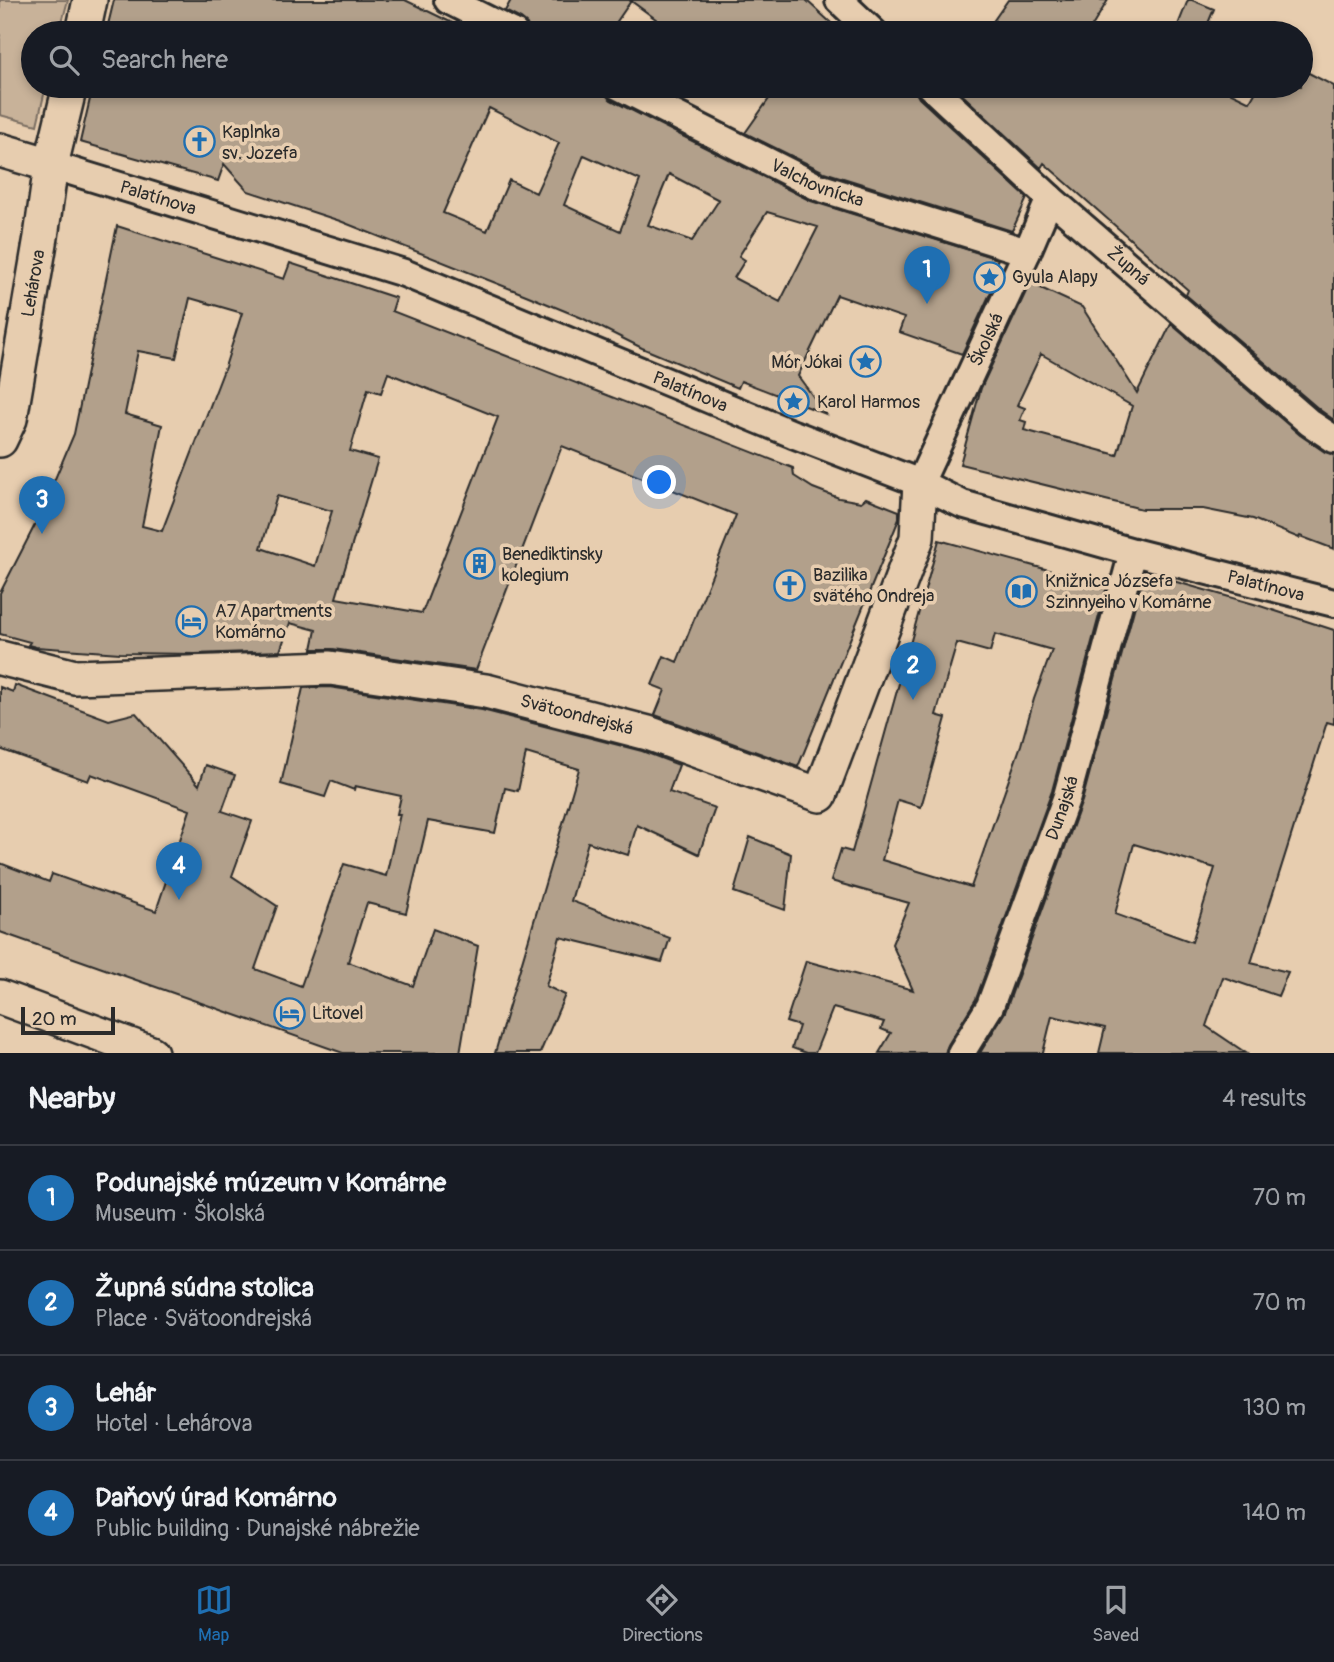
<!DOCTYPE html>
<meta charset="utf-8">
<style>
:root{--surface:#171b24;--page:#242831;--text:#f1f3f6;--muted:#9ea1a6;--line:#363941;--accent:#1f6fb2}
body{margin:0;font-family:Pangolin,sans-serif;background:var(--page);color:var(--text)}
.scale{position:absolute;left:21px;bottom:18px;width:94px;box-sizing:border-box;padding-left:7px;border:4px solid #2b2b2b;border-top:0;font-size:19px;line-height:24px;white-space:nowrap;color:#2b2b2b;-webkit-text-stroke:5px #e7cdaf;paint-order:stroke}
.you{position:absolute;left:660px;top:483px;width:24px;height:24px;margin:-18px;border:5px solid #fff;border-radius:50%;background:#1a73e8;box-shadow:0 0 0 10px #1a73e833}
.badge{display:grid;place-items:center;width:46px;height:46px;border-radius:50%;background:var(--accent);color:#fff;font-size:23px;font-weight:700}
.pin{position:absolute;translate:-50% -58px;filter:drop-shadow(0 2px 4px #0008)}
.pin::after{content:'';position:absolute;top:37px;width:24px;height:21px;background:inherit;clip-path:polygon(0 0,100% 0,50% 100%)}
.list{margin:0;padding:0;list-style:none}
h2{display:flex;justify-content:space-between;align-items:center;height:91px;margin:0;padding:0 28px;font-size:30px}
h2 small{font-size:23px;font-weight:400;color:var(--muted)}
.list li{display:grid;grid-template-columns:46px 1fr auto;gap:21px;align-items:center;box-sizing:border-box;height:105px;padding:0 28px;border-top:2px solid var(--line)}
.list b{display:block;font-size:26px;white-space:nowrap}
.list p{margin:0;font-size:23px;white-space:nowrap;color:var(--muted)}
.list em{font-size:23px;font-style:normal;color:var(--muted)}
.icon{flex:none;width:38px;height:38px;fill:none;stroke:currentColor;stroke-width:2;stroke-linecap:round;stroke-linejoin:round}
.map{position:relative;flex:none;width:1334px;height:1053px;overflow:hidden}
.search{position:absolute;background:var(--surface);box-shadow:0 4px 10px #0003;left:21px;right:21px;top:21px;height:77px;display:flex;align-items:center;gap:18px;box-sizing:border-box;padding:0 24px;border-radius:38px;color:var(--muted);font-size:26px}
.sheet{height:511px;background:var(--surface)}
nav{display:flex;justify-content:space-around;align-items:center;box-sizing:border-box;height:98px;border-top:2px solid var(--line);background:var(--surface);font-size:19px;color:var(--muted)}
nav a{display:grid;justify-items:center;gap:4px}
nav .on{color:var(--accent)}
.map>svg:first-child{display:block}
</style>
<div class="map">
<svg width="1334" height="1053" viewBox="0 0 1334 1053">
<rect width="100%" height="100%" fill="#e7cdaf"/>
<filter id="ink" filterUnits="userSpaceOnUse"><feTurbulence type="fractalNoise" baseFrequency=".0143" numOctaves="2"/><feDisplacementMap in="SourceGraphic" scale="14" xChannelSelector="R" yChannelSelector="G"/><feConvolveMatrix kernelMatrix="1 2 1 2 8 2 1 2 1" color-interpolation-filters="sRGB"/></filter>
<g filter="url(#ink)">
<!-- green -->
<path fill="#c8b299" stroke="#7a6e62" stroke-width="2" d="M0,0h68l-9,33h-26v53h13l-9,39 -37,-10z"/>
<!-- building -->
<path fill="#b2a08b" stroke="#2b2b2b" stroke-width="2" fill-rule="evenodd" d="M114,0h291l68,33h-367z
M511,0h295l36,33h-167l-44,-32 -22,32h-79l-3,-9 -6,-5 -16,-8z
M1008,0h100l-20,33h-103z
M1188,0h4l22,9 -10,24h-7l-19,-8z
M1301,69l33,17v334l-14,-10 -134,-115 2,-5 -144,-127 -3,5 -88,-82h264l33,16 9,-16h42z
M93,86h509l3,8 6,6 200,101 187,58 -4,8 7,3 -39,84 -63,-22 5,-14 -67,-23 -39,81 28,38 -85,-33 -3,7 -96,-40 -60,-30 -56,-23 -186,-74 -92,-30 -24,-27 -6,17 -138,-39zM489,108l70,35 -23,50 -27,-13 -22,51 -44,-18zM584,155l56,25 -20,51 -56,-26zM669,174l50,26 -27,41 -44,-16zM767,212l51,15 -38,75 -46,-24 11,-18 -6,-4z
M652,86h37l-10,13z
M778,86h137v5l4,7 108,100 -15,33 -188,-59 -79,-39z
M117,226l167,53 6,-16 106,35 -4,13 401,157 1,8 19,12 26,10 22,4 5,-4 33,13v8l-101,248 -143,-52 10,-25 -13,-5 12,-29 13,6 59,-147 -174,-69 -86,224 -143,-21h-21l4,-19 -26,-7 -10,28 -85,3 -75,-1 -84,-6 -8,-2 2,-3 -30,-8v-41l38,-74 36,-85zM190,298l52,15 -17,54 -63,164 -20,-5 20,-101 -37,-11 13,-63 38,7zM388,373l110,44 -76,196 -86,-15 42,-139 -28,-8 18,-62 13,4zM277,496l55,15 -17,55 -54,-18z
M1030,283l52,24 55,86 34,-69 129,111 25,17 9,3v94l-34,-13 -1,2 -46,-19 -50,-10h-61l-182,-45 21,-76zM1041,354l91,52 -15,49 -93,-25 2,-8 -6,-2 5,-12 -8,-3z
M939,540l168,46 -55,205 -76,208 -28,46 -3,8h-66l12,-20 -10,-4 3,-7 -51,-14 -18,45h-9l-14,-5 7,-22 -13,-4 20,-61 107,29 -21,-46 17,-41 -78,-22 10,-32 11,3zM995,634l57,16 -18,49 -13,46 -50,142 -89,-27 16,-60 23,7 25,-89 -10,-3 21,-72 33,9z
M1152,575l102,29 80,26v94l-7,-2 -76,241 37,9 -10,24 -55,-19 -17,49 40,27h-147l6,-25 -53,-12 -9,37h-63l25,-41 77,-211 60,-221zM1134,844l81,24 -23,74 -77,-28z
M15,685l94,35 27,-7 63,72 7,-20 29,10 -13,36 30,10 -20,55 45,30 -22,63 46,17 43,-122 42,12 14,-62h-3l4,-18 -46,-10 -1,4 -23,-9 -6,16 -44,-13 22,-96 26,-1 153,23 160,41 37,14 -10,27 46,16 -16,46 -62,-29 -9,30 -40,-13 -17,59 99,37 -8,24 -102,-25 -14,49 19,9 -25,58h-45l84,-284 -53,-16 -8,38 -13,-3 -10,45 -67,-12 -22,92 -39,-10 -19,59 65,24 20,-57 45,17 -18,107h-117l-343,-121v-69l49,19 3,-8 104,37 34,-101 -99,-36 -3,7 -88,-32v-62l13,5z
M750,837l41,17 -6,56 -51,-18z"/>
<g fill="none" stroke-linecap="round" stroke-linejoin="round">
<defs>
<g id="pedestrian">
<path d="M448,0l66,33"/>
<path d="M839,0l35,33"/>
<path id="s1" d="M618,86l200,101 209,65"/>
<path id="s2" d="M930,86l120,112 260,225 24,16"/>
<path id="s3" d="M51,165l353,108 389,161 127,49 42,21 171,48 201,51"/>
<path id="s4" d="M920,483l107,-231 23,-54"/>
<path id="s5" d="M961,1053l29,-47 77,-210 66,-244"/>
</g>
<g id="minor">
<path d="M83,33l7,-33"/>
<path d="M0,150l51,15"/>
<path id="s6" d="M0,440l10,-21 31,-182 10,-72 19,-79"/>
<path id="s7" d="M0,658l75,19 255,-9 156,23 162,42 172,62 97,-257 3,-55"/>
<path d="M0,997l151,56"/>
</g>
</defs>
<!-- pedestrian casing -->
<use href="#pedestrian" stroke="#2b2b2b" stroke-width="32"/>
<!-- minor casing -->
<use href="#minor" stroke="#2b2b2b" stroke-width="38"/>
<!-- pedestrian -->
<use href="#pedestrian" stroke="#e7cdaf" stroke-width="26"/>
<!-- minor -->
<use href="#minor" stroke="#e7cdaf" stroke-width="33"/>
</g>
</g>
<!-- icons -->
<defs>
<symbol id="church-ring" viewBox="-11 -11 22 22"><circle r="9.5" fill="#e7cdaf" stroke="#1f6fb2" stroke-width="1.5"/><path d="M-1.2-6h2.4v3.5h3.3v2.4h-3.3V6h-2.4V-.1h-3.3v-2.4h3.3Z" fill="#1f6fb2"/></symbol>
<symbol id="sight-ring" viewBox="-11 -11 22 22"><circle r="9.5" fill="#e7cdaf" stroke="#1f6fb2" stroke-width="1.5"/><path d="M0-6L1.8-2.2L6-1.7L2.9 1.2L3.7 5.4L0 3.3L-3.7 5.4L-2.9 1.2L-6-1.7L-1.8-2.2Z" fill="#1f6fb2"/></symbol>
<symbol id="building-ring" viewBox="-11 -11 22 22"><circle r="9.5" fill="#e7cdaf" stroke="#1f6fb2" stroke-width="1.5"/><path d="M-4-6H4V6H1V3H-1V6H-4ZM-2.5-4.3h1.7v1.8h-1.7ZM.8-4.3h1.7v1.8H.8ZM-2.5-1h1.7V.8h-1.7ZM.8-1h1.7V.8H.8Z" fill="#1f6fb2"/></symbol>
<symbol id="library-ring" viewBox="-11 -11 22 22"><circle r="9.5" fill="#e7cdaf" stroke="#1f6fb2" stroke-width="1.5"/><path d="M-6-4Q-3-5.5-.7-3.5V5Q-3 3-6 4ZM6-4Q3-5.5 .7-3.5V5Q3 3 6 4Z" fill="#1f6fb2"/></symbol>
<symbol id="hotel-ring" viewBox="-11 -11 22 22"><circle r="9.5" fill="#e7cdaf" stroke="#1f6fb2" stroke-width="1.5"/><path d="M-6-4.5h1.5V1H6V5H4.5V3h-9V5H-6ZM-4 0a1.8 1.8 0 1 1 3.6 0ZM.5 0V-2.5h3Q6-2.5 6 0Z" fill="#1f6fb2"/></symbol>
</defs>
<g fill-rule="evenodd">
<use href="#church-ring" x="182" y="124" width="35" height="35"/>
<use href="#sight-ring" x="972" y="260" width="35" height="35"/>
<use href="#sight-ring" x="848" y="344" width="35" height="35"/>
<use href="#sight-ring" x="776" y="384" width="35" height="35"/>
<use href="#building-ring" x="462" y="546" width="35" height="35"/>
<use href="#church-ring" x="772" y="568" width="35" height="35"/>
<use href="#library-ring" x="1004" y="574" width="35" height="35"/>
<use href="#hotel-ring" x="174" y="604" width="35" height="35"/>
<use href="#hotel-ring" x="272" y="996" width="35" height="35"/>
</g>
<g text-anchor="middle" stroke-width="7" stroke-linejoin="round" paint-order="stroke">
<!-- poi labels -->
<g font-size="18" fill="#2b2b2b" stroke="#e7cdaf" text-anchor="start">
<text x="222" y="138">Kaplnka<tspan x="222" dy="21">sv. Jozefa</tspan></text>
<text x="1012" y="283">Gyula Alapy</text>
<text x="842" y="368" text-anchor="end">Mór Jókai</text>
<text x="817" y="408">Karol Harmos</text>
<text x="502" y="560">Benediktinsky<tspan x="502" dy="21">kolegium</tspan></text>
<text x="813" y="581">Bazilika<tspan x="813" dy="21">svätého Ondreja</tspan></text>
<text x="1045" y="587">Knižnica Józsefa<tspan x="1045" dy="21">Szinnyeiho v Komárne</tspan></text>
<text x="215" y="617">A7 Apartments<tspan x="215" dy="21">Komárno</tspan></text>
<text x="312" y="1019">Litovel</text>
</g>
<!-- street labels -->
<g font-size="18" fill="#2b2b2b" stroke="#e7cdaf">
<text dy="6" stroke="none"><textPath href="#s1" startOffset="222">Valchovnícka</textPath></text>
<text dy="6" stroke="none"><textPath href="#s3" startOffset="112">Palatínova</textPath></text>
<text dy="6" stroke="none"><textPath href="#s2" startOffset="268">Župná</textPath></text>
<text dy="6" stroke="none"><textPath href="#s6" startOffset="161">Lehárova</textPath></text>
<text dy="6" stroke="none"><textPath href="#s4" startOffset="158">Školská</textPath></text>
<text dy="6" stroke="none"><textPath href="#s3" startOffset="679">Palatínova</textPath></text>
<text dy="6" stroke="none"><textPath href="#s3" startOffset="1288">Palatínova</textPath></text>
<text dy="6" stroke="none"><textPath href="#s7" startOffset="584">Svätoondrejská</textPath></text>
<text dy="6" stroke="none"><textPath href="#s5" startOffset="266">Dunajská</textPath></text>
</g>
</g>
</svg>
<div class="scale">20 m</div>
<div class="you"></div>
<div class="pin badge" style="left:927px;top:304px">1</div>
<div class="pin badge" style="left:913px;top:700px">2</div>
<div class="pin badge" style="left:42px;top:534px">3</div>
<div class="pin badge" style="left:179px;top:900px">4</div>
<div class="search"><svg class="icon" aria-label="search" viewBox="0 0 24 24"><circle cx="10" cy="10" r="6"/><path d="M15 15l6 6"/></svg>Search here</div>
</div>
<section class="sheet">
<h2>Nearby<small>4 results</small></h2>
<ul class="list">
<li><span class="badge">1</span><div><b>Podunajské múzeum v Komárne</b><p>Museum · Školská</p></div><em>70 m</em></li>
<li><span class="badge">2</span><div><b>Župná súdna stolica</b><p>Place · Svätoondrejská</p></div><em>70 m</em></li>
<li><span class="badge">3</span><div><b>Lehár</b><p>Hotel · Lehárova</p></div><em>130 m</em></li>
<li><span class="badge">4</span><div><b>Daňový úrad Komárno</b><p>Public building · Dunajské nábrežie</p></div><em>140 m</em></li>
</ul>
</section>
<nav>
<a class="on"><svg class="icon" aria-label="map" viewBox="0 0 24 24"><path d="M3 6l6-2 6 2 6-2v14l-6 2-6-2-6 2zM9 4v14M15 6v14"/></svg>Map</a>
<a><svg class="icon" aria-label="directions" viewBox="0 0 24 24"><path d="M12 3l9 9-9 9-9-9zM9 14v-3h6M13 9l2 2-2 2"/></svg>Directions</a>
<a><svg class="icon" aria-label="saved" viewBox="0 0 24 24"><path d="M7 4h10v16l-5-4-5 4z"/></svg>Saved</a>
</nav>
